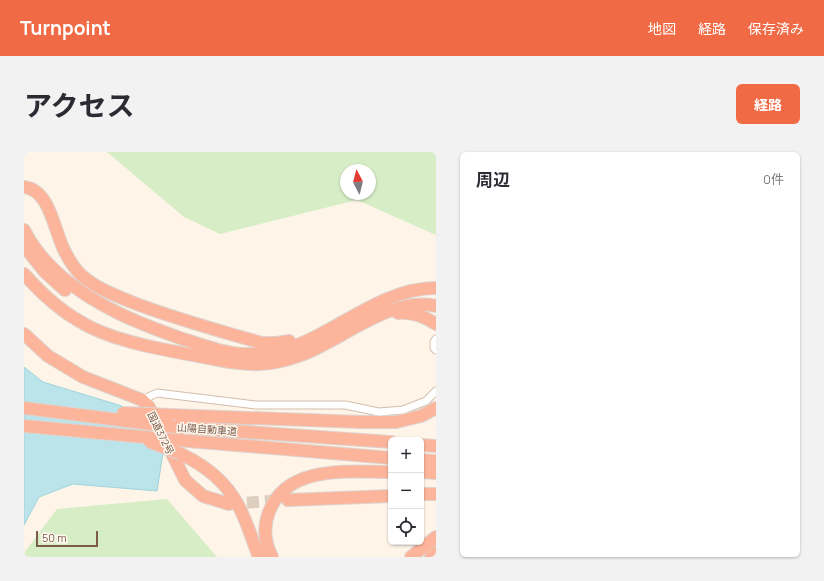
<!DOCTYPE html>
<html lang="ja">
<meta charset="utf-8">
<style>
:root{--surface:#fff;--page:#f2f2f3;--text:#2b2b33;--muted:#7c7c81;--line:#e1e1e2;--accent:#f06a45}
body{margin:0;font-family:Manrope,"Noto Sans JP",sans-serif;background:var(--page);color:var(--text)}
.controls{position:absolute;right:12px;bottom:12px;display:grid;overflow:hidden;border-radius:6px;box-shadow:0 1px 3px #0004}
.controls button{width:36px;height:36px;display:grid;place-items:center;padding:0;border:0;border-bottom:1px solid var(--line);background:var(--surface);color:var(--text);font:20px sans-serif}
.compass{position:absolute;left:316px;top:12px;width:36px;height:36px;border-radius:50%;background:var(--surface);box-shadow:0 1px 3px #0004;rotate:353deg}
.scale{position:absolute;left:12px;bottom:10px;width:62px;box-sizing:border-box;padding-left:4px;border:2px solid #7b5b49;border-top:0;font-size:11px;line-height:14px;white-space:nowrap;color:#7b5b49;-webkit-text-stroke:3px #fff9f0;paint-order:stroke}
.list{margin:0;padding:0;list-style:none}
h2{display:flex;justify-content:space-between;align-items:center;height:52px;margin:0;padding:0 16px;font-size:17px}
h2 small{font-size:13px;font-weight:400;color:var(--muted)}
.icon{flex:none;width:22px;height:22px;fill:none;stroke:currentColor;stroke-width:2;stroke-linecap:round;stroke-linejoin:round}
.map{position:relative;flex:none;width:412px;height:405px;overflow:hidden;border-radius:6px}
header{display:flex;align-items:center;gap:24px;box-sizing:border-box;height:56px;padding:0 20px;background:var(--accent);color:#fff}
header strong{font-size:19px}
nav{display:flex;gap:22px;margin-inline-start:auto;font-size:14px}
.intro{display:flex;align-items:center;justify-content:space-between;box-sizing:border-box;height:96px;padding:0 24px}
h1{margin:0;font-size:28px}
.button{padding:10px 18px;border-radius:6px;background:var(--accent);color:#fff;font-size:14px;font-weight:700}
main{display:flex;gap:24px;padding:0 24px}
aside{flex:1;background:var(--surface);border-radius:6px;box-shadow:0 1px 3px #0004}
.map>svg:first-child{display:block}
</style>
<header>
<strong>Turnpoint</strong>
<nav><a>地図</a><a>経路</a><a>保存済み</a></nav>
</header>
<div class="intro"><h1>アクセス</h1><a class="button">経路</a></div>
<main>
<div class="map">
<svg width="412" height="405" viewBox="0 0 412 405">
<rect width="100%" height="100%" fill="#fef5e8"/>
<!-- green -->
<path fill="#d6edc5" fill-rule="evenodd" d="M83,0h329v83l-79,-35 -137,34 -36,-17zM322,18h24v24h-24z
M143,347l50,58h-193v-4l33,-44z"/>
<!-- water -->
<path fill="#bae3ea" stroke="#a0d4dc" d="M0,215l19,15 79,24 41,47 -6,38 -84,-7 -34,13 -15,28z"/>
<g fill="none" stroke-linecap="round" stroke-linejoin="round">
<!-- highway-tunnel -->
<path stroke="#ddcec0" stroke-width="12" stroke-dasharray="12 6" stroke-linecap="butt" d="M205,352l55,-4"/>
<defs>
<path id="street" d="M412,187l-2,3v6l2,2
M118,248l15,-7 99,12h89l34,7 24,-2 23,-9 10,-10"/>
<path id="highway" d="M0,35c26,3 30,43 40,63 4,8 11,19 17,25 16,14 34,20 53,28 42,16 85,28 128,40h15l12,-2
M0,78c9,18 23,34 38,47 35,30 78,47 121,62 19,6 40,14 61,15 13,0 27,-1 39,-4 52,-15 97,-62 153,-62
M0,94l21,26 20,18
M0,122c16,18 34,35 55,47 32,20 81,28 119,35 20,4 41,9 62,8 16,0 31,-5 44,-10 40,-16 88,-58 132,-48
M374,161c14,-1 26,3 38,11
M0,182l24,22 35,21 59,23 7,7 36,73 18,16 26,8
M146,263l191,7h35l25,-6 15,-8
M151,275l216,15
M152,288l215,18
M397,293l15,1
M157,302c23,11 45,28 57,51 9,16 14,35 21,52
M397,308l15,1
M397,320l15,1
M397,342h15
M264,348l103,-4
M248,405c-7,-14 -9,-30 -3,-45 18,-48 80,-40 122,-40
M387,405l25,-20
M407,405l5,-4"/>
</defs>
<!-- street casing -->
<use href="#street" stroke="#d2bdac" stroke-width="9"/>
<!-- highway casing -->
<use href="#highway" stroke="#ddd4d0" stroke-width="14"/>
<!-- street -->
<use href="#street" stroke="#fff" stroke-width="7"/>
<!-- highway -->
<use href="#highway" stroke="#fcb49b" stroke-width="12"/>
<defs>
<path id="highway-bridge" d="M0,256l151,19
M99,261l47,2
M0,274l152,14
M126,290l31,12"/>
</defs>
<!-- highway-bridge casing -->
<use href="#highway-bridge" stroke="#ddd4d0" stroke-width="14" stroke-linecap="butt"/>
<!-- highway-bridge -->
<use href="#highway-bridge" stroke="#fcb49b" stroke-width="12"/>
</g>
<g text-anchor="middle" stroke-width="3" stroke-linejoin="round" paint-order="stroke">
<!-- street labels -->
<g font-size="10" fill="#7b5b49" stroke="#fff9f0">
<text transform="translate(183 277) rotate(4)" y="4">山陽自動車道</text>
<text transform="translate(137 281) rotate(64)" y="4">国道372号</text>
</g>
</g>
</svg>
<div class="controls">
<button>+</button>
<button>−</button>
<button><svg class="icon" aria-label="locate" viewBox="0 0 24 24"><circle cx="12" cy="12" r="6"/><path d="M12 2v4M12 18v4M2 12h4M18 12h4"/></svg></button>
</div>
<svg class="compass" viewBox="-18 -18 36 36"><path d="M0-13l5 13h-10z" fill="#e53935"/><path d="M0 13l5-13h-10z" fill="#7c7c81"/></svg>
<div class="scale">50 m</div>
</div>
<aside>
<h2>周辺<small>0件</small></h2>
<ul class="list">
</ul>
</aside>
</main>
